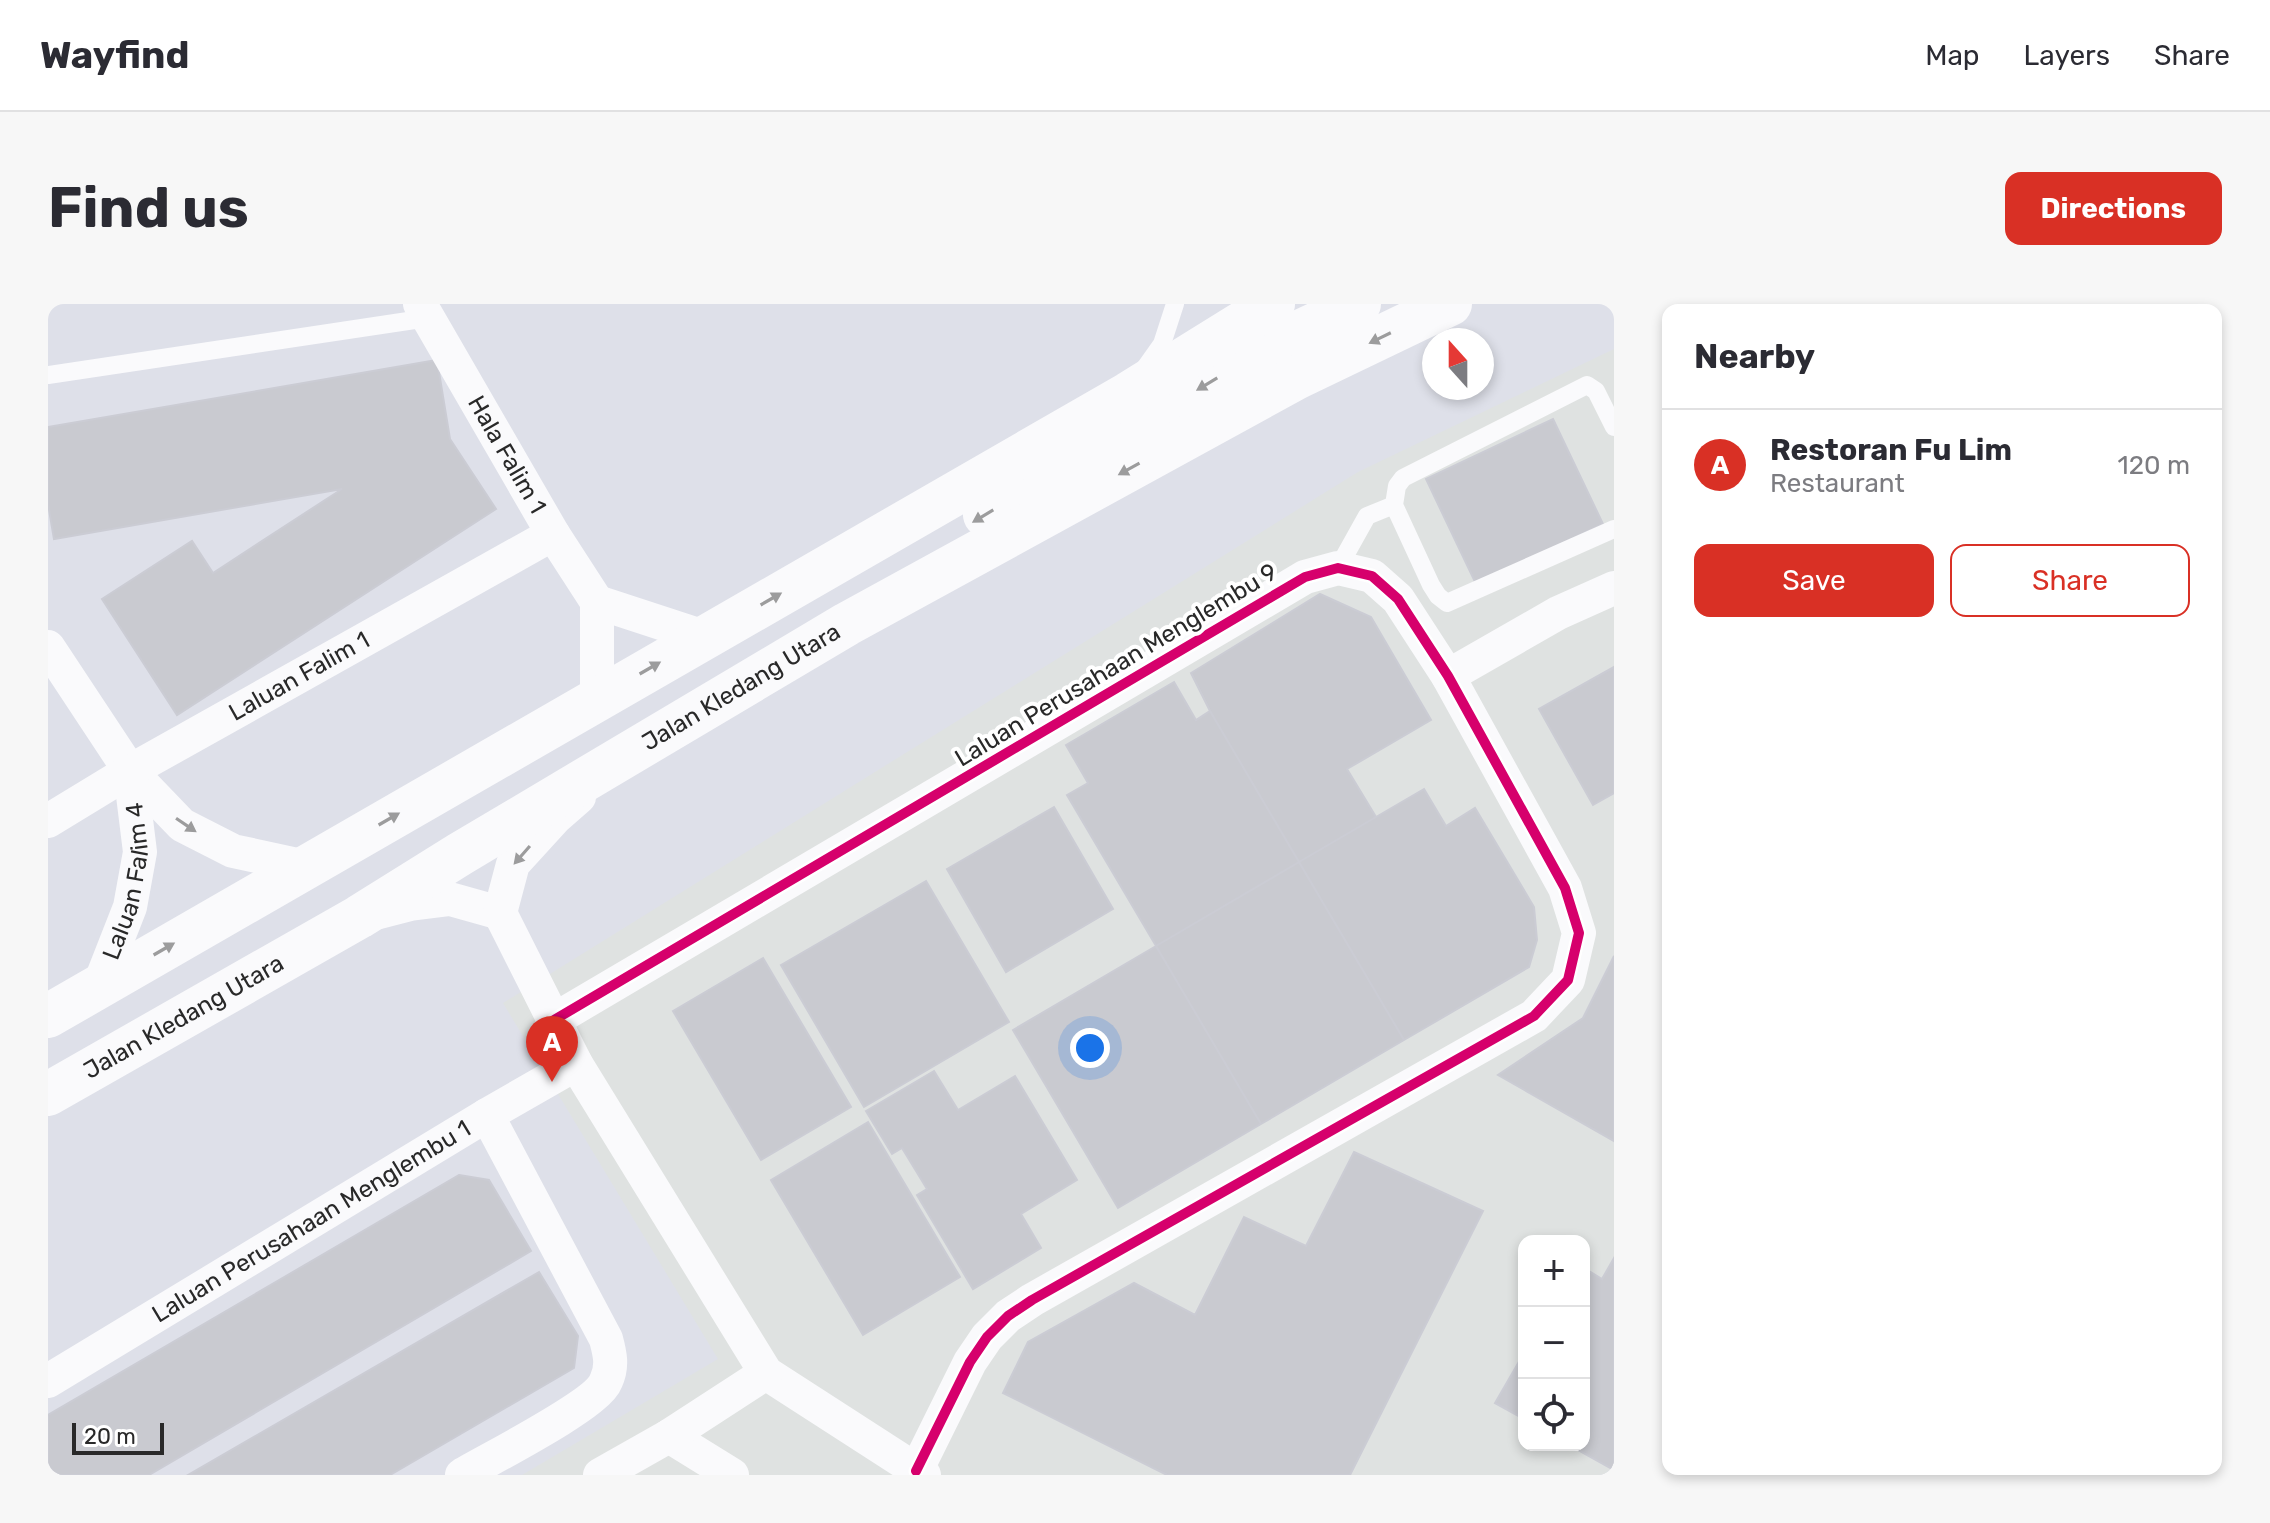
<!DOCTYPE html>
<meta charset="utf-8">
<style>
:root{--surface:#fff;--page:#f7f7f7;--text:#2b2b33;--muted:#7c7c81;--line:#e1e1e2;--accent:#d93025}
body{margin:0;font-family:Rubik,sans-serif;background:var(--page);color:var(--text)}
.controls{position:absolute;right:24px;bottom:24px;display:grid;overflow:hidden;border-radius:16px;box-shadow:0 4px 12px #0003}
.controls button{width:72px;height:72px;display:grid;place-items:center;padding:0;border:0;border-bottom:2px solid var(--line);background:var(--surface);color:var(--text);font:40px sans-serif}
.compass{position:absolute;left:1374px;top:24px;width:72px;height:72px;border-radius:50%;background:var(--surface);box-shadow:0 4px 12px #0003;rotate:339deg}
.scale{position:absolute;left:24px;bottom:20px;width:92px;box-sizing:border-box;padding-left:8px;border:4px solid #292929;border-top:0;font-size:22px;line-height:28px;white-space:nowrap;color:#292929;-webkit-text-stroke:6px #fff;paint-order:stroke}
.you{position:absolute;left:1042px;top:744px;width:28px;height:28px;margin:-20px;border:6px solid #fff;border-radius:50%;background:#1a73e8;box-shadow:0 0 0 12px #1a73e833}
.badge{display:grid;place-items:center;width:52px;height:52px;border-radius:50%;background:var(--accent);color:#fff;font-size:26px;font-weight:700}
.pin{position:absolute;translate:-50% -66px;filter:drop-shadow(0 2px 4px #0008)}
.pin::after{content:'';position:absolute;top:42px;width:28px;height:24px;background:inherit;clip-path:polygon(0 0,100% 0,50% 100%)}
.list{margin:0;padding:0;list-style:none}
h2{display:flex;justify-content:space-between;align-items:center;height:104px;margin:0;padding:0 32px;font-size:34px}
h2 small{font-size:26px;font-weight:400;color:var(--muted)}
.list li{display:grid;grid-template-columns:52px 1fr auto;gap:24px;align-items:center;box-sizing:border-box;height:112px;padding:0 32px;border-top:2px solid var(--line)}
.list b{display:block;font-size:30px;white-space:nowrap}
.list p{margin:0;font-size:26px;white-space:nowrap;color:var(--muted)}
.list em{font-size:26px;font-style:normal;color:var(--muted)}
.actions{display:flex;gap:16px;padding:24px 32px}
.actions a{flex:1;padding:18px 0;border:2px solid var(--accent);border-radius:16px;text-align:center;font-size:28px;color:var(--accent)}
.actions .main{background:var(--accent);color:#fff}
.icon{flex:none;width:44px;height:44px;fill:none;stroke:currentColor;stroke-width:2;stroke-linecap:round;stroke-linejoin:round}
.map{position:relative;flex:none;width:1566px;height:1171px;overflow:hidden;border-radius:16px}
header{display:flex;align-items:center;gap:48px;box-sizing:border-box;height:112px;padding:0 40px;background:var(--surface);border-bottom:2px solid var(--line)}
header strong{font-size:38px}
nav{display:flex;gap:44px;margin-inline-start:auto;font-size:28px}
.intro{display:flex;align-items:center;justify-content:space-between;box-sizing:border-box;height:192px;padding:0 48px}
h1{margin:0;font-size:56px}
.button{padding:20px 36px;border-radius:16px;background:var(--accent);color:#fff;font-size:28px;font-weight:700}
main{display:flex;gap:48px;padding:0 48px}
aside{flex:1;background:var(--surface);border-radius:16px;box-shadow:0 4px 12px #0003}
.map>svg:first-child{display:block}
</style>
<header>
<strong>Wayfind</strong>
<nav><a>Map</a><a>Layers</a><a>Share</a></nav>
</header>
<div class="intro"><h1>Find us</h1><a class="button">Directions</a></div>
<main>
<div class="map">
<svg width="1566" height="1171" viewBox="0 0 1566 1171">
<rect width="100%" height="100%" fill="#dee0e9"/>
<!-- industrial -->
<path fill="#dfe2e1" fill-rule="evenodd" d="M1566,45v1126h-1092l196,-116 -215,-356 855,-531zM1476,937h60v204h-60z"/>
<!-- building -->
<path fill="#c9cad0" stroke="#cbccd4" stroke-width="2" d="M389,56l13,79 46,70 -319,206 -75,-116 90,-58 21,32 129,-84 -288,50 -6,-35v-77z
M1505,115l50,105 -127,60 -50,-105z
M1272,290l51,23 60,103 -84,49 29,48 -77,45 -89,-151 -19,-38z
M1566,363v126l-21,12 -54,-96z
M1126,378l22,38 14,-9 89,151 -143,84 -89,-151 21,-12 -22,-38z
M1376,485l22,37 29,-18 59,99 3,33 -8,27 -125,73 -105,-178z
M1006,503l59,102 -107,63 -59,-103z
M1251,558l105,178 -143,84 -105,-178z
M878,577l83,141 -145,85 -83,-142z
M1108,642l105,178 -143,84 -105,-178z
M1566,652v185l-116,-66 85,-57z
M715,654l88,149 -90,53 -88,-149z
M886,767l24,39 57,-34 62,104 -56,34 20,34 -68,41 -56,-94 10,-6 -25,-41 -10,6 -26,-43z
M820,818l92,155 -97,58 -92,-155z
M1306,848l129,59 -133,264h-183l-164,-82 25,-51 106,-59 61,32 49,-98 62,29z
M411,871l30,5 42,71 -382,224h-101v-60z
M1566,954v212l-45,-25h15v-177l18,11z
M491,968l39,64 -4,32 -184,107h-202z
M1476,1049v66l-29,-16z"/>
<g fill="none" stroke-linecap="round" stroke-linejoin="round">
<!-- service -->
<path stroke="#fafafc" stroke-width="18" d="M1097,64l17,-24 13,-40
M0,71l380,-57
M1566,123l-18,-36 -9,-6 -184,93 -6,8 -3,19 37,80 7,11 9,7 167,-74
M1290,264l29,-52 27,-11"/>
<!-- minor -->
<g stroke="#fafafc" stroke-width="34">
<path id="s1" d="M372,0l133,230 44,68v97"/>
<path d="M549,298l107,35"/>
<path d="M0,343l82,124 52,54 51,26 74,16"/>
<path d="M1400,372l110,-63 56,-25"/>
<path id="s2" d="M0,517l82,-50 423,-237"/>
<path d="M331,608l31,-8 40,-5 50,14"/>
<path d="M452,609l76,151 190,309 158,102"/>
<path d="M452,609l13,-49 42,-46 24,-21"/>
<path id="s3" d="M51,682l31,-79 10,-55 -10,-81"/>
<path d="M506,716l751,-443 33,-9 34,8 26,23 50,77 117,212 14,45 -11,47 -34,36 -502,284 -24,16 -21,21 -17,25 -54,109"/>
<path id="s4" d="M0,1077l439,-266 89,-51"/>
<path d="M621,1132l63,39"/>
<path d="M414,1171c27,-16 135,-70 144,-94 7,-15 4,-27 0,-42l-119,-224"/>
<path d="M552,1171l69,-39 97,-63"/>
</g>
<!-- secondary -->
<g stroke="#fafafc" stroke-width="44">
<path d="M937,211l289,-171 85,-40"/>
<path d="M0,712l1080,-622 145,-90"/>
<path id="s5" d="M0,790l311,-177 101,-63 387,-230 449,-246 154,-74"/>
</g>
<defs>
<path id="cycleway" d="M506,716l751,-443 33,-9 34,8 26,23 50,77 117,212 14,45 -11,47 -34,36 -502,284 -24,16 -21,21 -17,25 -54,109"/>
</defs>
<!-- cycleway casing -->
<use href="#cycleway" stroke="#fff" stroke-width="15"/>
<!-- cycleway -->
<use href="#cycleway" stroke="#d6006c" stroke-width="10"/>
</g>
<!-- one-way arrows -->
<defs><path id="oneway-solid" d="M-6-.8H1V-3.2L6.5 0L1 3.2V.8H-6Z" transform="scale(2)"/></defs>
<g fill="#9c9c9d">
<use href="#oneway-solid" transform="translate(1332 34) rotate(154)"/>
<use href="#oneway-solid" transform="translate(1159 80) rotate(149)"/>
<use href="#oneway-solid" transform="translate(1081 165) rotate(151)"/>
<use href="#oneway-solid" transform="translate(935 212) rotate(149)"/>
<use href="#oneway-solid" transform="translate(723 295) rotate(-30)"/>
<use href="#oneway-solid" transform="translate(602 364) rotate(-30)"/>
<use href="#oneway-solid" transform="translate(341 515) rotate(-30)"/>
<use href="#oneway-solid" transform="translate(138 521) rotate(34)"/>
<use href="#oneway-solid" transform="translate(474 551) rotate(131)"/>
<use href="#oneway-solid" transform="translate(116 645) rotate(-30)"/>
</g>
<g text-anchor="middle" stroke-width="8" stroke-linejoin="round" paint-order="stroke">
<!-- street labels -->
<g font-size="24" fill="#292929" stroke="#fff">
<text dy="8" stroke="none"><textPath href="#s1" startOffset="174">Hala Falim 1</textPath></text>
<text transform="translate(1068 361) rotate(-31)" y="8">Laluan Perusahaan Menglembu 9</text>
<text dy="8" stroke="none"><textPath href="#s2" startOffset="290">Laluan Falim 1</textPath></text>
<text dy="8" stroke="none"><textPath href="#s5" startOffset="804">Jalan Kledang Utara</textPath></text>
<text dy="8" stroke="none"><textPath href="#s3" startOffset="110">Laluan Falim 4</textPath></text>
<text dy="8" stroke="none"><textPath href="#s5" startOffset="156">Jalan Kledang Utara</textPath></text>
<text dy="8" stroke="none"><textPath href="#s4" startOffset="308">Laluan Perusahaan Menglembu 1</textPath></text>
</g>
</g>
</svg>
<div class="controls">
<button>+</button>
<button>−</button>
<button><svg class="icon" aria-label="locate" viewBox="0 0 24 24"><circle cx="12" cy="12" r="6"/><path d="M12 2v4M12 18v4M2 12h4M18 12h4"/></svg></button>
</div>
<svg class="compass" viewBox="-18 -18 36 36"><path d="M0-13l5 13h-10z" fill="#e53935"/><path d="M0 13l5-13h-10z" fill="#7c7c81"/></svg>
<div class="scale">20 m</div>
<div class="you"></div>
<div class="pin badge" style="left:504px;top:778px">A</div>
</div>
<aside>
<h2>Nearby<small></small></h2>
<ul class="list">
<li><span class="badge">A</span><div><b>Restoran Fu Lim</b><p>Restaurant</p></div><em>120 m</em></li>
</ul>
<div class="actions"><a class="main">Save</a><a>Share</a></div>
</aside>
</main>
